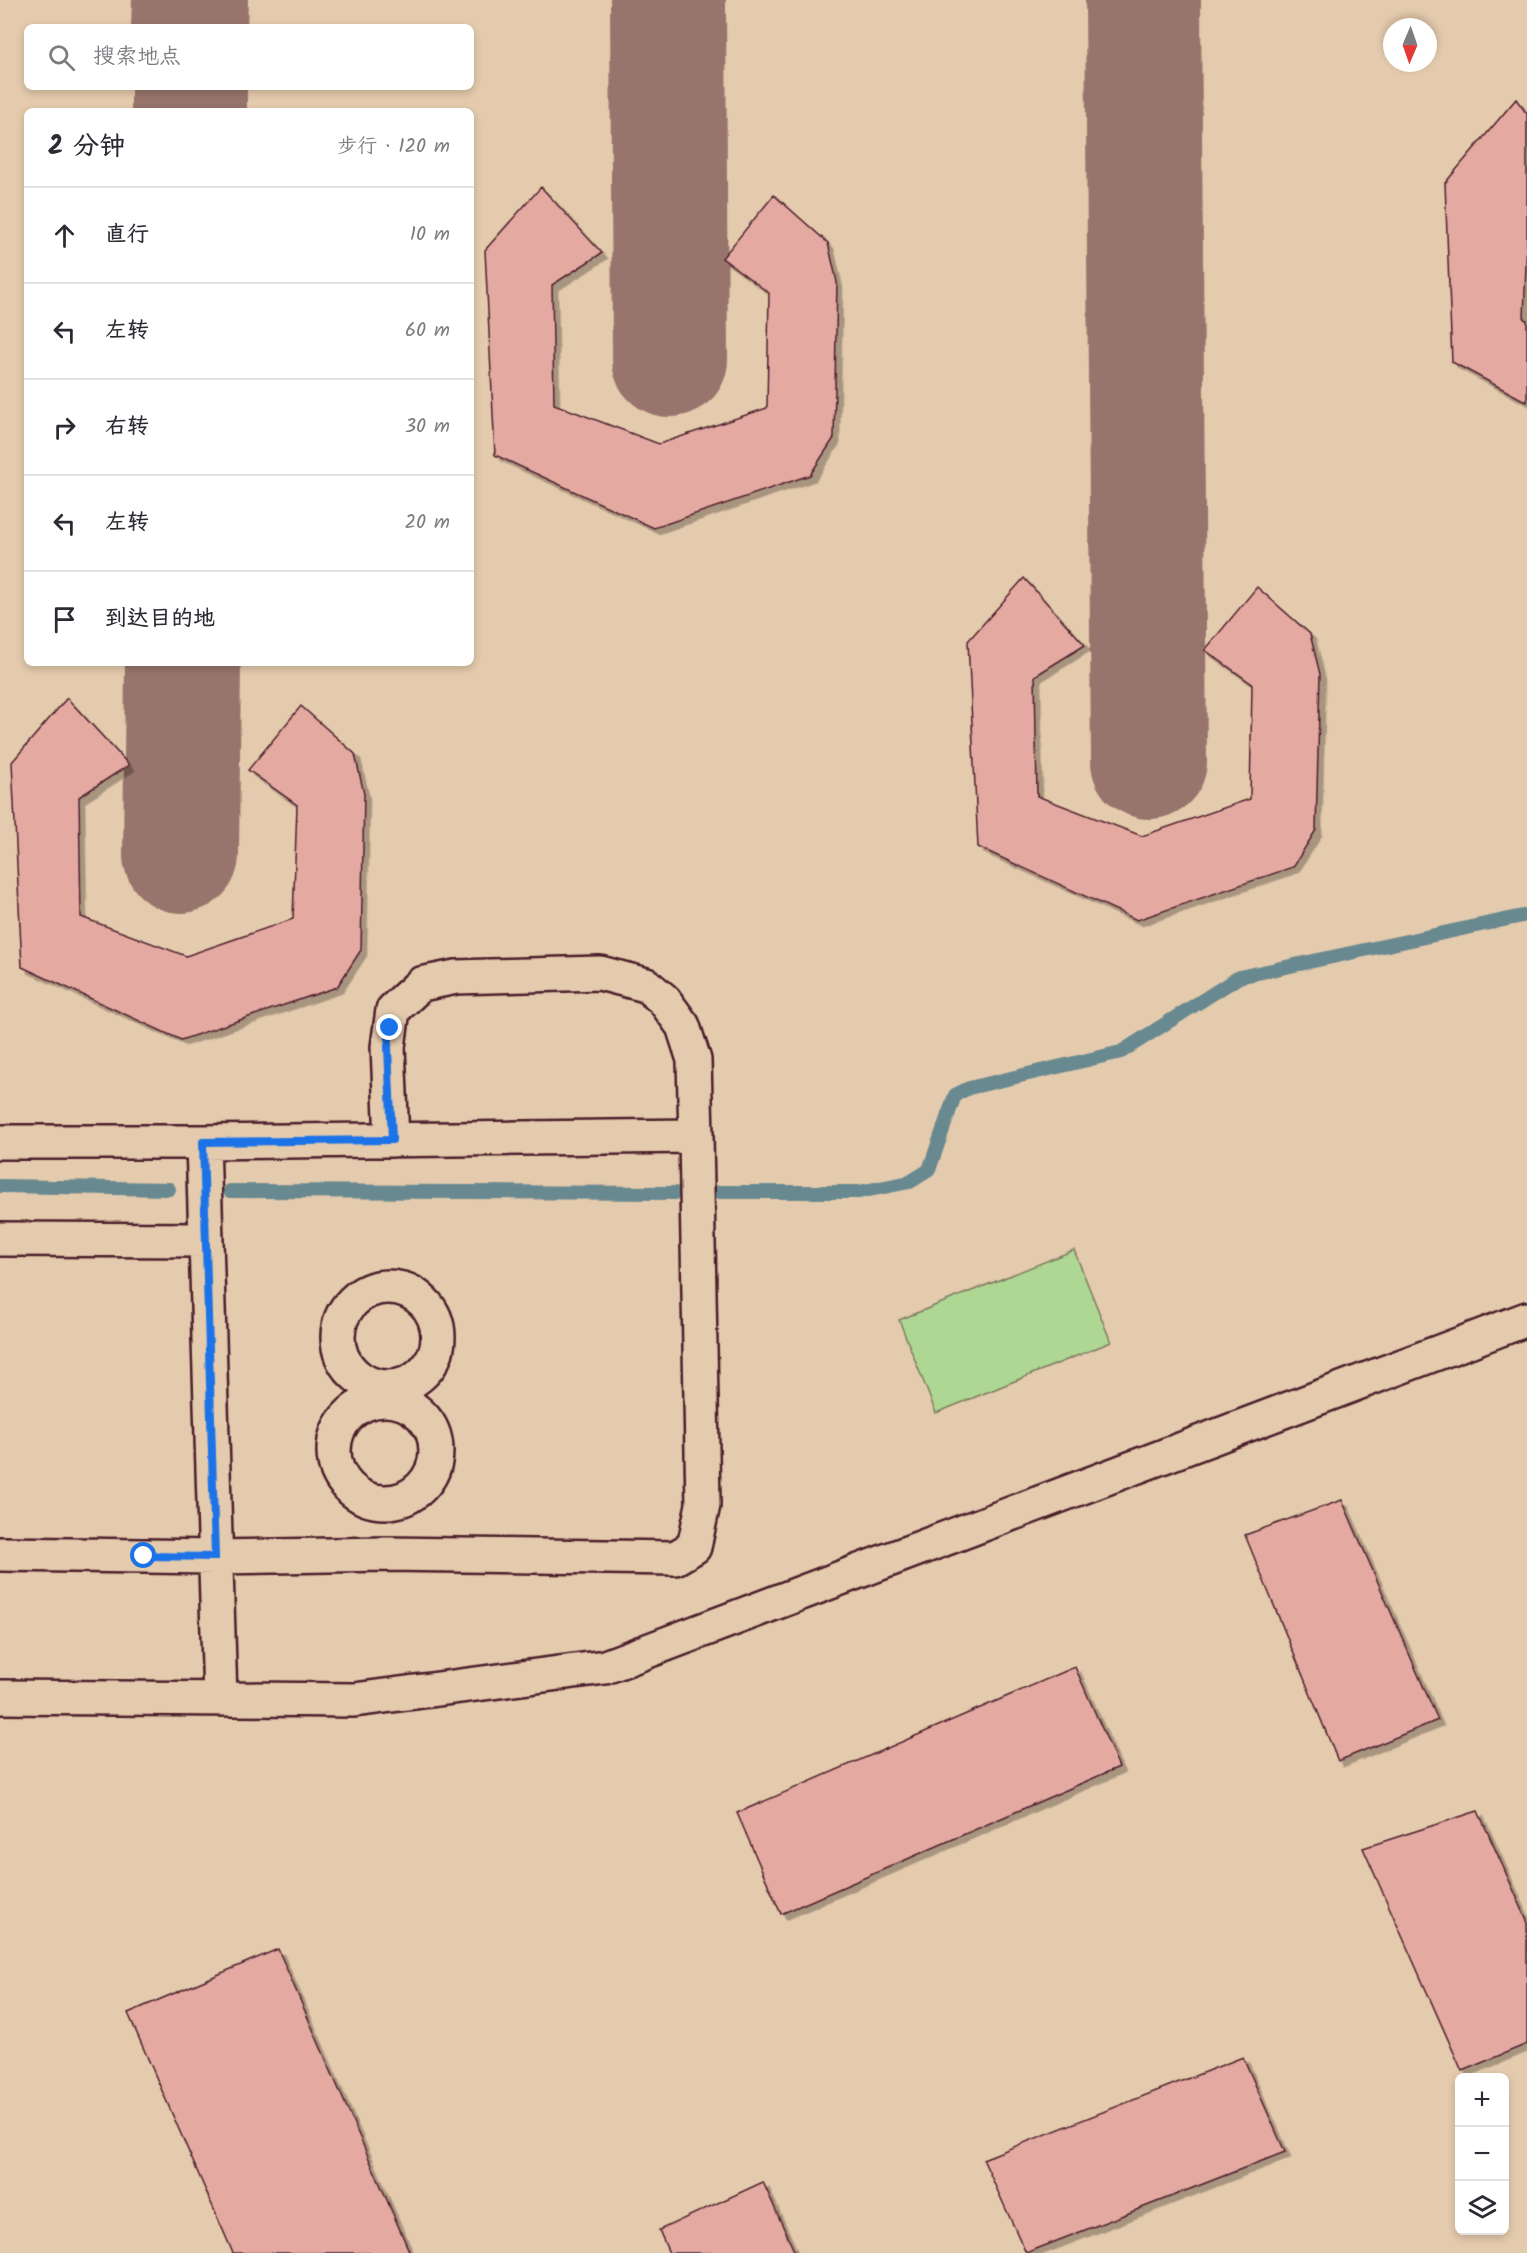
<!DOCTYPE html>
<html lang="zh">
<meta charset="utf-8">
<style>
:root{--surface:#fff;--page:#f2f2f3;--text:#2b2b33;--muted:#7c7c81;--line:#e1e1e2}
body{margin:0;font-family:Kalam,"LXGW WenKai TC",sans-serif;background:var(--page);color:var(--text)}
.controls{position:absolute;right:18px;bottom:18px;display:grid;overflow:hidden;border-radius:9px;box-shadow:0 3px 9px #0003}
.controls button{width:54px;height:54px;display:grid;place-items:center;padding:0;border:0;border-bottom:2px solid var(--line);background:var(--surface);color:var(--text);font:30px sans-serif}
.compass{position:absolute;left:1383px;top:18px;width:54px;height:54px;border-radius:50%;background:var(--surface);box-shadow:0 3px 9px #0003;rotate:182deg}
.stop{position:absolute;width:18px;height:18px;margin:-14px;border:4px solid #1a73e8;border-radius:50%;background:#fff}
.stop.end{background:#1a73e8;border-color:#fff;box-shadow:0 2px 6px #0008}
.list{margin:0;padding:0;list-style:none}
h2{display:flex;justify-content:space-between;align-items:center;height:78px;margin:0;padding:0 24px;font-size:26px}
h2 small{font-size:20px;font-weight:400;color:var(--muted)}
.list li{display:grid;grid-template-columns:39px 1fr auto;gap:18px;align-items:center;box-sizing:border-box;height:96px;padding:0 24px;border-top:2px solid var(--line)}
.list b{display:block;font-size:22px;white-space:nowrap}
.list em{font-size:20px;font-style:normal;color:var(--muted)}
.icon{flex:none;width:33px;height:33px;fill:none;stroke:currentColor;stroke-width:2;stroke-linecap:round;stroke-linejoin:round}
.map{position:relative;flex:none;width:1527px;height:2253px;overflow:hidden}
.search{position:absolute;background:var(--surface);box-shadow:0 3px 9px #0003;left:24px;top:24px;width:450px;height:66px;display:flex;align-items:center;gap:15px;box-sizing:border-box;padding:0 21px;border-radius:9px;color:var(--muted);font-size:22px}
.panel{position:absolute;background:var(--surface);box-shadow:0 3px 9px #0003;left:24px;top:108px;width:450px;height:558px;border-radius:9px}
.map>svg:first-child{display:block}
</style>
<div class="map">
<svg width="1527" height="2253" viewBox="0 0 1527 2253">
<defs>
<filter id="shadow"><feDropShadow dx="5.5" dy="5.5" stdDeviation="0" flood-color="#0004"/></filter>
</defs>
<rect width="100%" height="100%" fill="#e5cbad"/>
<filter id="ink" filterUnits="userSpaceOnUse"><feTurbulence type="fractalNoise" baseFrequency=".0167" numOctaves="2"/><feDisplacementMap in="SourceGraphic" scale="12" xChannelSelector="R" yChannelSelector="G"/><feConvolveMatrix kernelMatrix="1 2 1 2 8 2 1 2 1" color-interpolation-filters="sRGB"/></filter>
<g filter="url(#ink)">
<!-- green -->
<path fill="#aed793" stroke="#7c7b5f" stroke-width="1.5" d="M1074,1250l37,92 -175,71 -37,-93z"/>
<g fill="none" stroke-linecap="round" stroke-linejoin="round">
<!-- stream -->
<path stroke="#698990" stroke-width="14" d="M0,1186l169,3
M230,1191l445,2
M720,1192h139l51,-10 19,-12 26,-75 14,-7 152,-36 118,-75 288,-62"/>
<!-- taxiway -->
<path stroke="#98756c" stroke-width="116" d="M668,0l2,359
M1143,0l6,761
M189,27l1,-27
M189,111v-24
M181,855l2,-192"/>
</g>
<!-- building -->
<path fill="#e4aaa2" stroke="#4a1f2b" stroke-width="1.5" filter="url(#shadow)" d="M1516,99l11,15v123l-3,82 3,1v82l-75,-40 -7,-179z
M541,187l61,66 -50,32 2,119 105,40 108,-36 2,-115 -47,-35 52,-63 54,48 9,39 -3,156 -24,37 -156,53 -159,-73 -10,-205z
M1024,578l61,67 -50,31 2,120 105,40 108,-37 2,-115 -47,-34 52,-63 53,47 10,40 -4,156 -23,37 -156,53 -159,-73 -10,-206z
M67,698l62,67 -50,32 2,120 105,39 107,-37 4,-114 -49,-35 53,-64 54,48 9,40 -3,156 -24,37 -156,53 -159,-73 -10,-205z
M1342,1500l96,220 -100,41 -93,-226z
M1075,1667l44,100 -338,147 -44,-101z
M1478,1811l49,109v124l-65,27 -99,-223z
M278,1949l132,304h-177l-105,-240z
M1243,2057l42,95 -259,101 -43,-94z
M763,2182l32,71h-126l-10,-23z"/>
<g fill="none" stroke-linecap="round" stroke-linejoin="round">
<defs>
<path id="minor" d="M392,1140l-4,-93 5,-37 28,-26 35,-7 144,-4 46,12 18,15 19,26 11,34 2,76
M0,1142h203l493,-6 7,369 -9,42 -19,11 -290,-4 -170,3 -215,-3
M203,1142l17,557
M0,1239l206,1
M338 1337a50 50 0 1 1 100 0a50 50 0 1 1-100 0Z
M334 1451a51 51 0 1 1 102 0a51 51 0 1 1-102 0Z
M0,1697l354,3 251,-33 922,-348"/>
</defs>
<!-- minor casing -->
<use href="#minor" stroke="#4a1f2b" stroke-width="38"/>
<!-- minor -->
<use href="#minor" stroke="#e5cbad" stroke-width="33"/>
</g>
</g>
<g fill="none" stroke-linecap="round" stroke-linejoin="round" filter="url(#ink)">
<!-- route -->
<path stroke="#1a73e8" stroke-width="8" d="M144,1556l71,1 -12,-415 189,-2 -4,-93 2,-19"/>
</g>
</svg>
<div class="controls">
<button>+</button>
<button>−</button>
<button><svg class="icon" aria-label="layers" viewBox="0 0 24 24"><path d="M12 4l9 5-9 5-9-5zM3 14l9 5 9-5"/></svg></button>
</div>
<svg class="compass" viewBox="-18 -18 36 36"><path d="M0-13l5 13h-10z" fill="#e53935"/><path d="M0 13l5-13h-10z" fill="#7c7c81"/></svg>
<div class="stop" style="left:144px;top:1556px"></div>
<div class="stop end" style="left:390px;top:1028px"></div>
<div class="search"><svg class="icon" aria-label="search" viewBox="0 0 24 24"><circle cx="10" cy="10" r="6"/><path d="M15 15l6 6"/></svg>搜索地点</div>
<section class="panel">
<h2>2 分钟<small>步行 · 120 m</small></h2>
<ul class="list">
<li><svg class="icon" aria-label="ahead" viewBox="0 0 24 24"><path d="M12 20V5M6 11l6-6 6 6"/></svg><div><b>直行</b></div><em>10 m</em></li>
<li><svg class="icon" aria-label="left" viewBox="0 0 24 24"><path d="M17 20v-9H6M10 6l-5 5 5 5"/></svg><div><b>左转</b></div><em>60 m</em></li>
<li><svg class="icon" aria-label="right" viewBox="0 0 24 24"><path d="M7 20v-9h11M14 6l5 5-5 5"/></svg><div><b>右转</b></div><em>30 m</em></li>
<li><svg class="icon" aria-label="left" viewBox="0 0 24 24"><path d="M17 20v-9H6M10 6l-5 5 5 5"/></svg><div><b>左转</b></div><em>20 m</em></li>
<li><svg class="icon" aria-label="arrive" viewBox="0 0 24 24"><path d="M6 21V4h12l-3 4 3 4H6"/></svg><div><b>到达目的地</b></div></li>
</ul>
</section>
</div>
